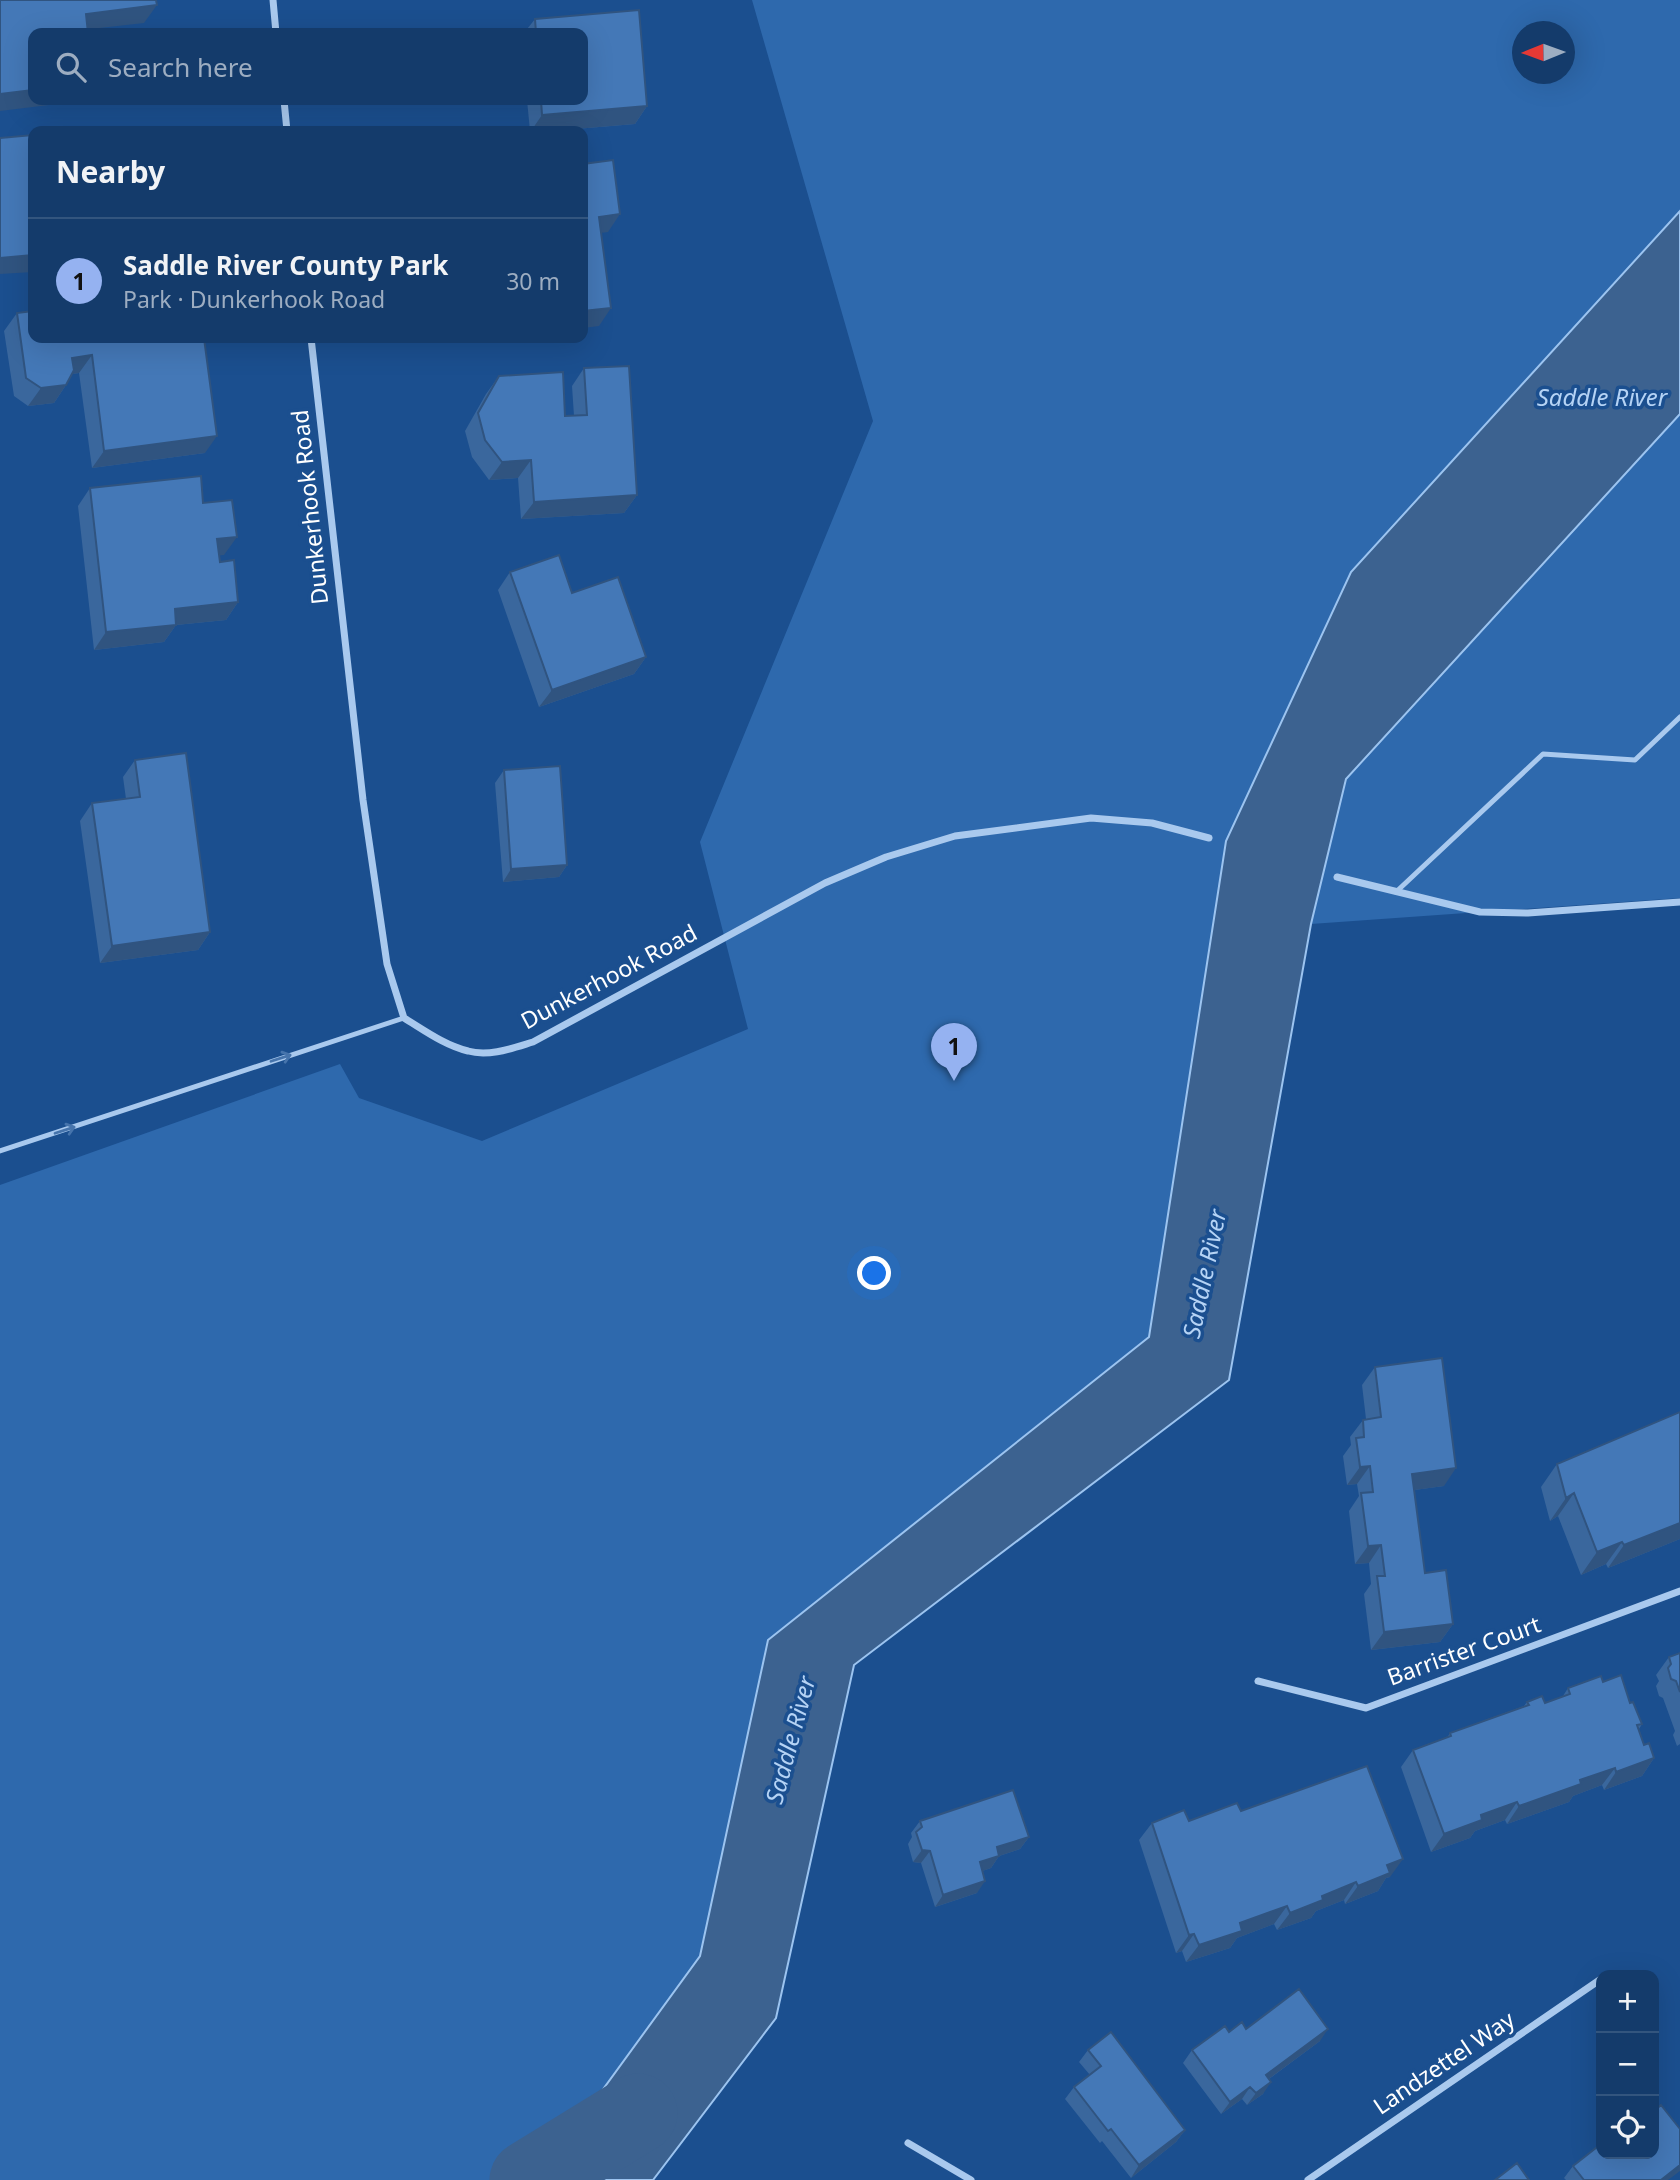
<!DOCTYPE html>
<meta charset="utf-8">
<style>
:root{--surface:#143b6b;--page:#1d4271;--text:#f1f3f6;--muted:#9dadc1;--line:#33557e;--accent:#95b2f1}
body{margin:0;font-family:"Noto Sans",sans-serif;background:var(--page);color:var(--text)}
.controls{position:absolute;right:21px;bottom:21px;display:grid;overflow:hidden;border-radius:14px;box-shadow:0 7px 28px #0002}
.controls button{width:63px;height:63px;display:grid;place-items:center;padding:0;border:0;border-bottom:2px solid var(--line);background:var(--surface);color:var(--text);font:35px sans-serif}
.compass{position:absolute;left:1512px;top:21px;width:63px;height:63px;border-radius:50%;background:var(--surface);box-shadow:0 7px 28px #0002;rotate:269deg}
.you{position:absolute;left:875px;top:1274px;width:24px;height:24px;margin:-18px;border:5px solid #fff;border-radius:50%;background:#1a73e8;box-shadow:0 0 0 10px #1a73e833}
.badge{display:grid;place-items:center;width:46px;height:46px;border-radius:50%;background:var(--accent);color:#111;font-size:23px;font-weight:700}
.pin{position:absolute;translate:-50% -58px;filter:drop-shadow(0 2px 4px #0008)}
.pin::after{content:'';position:absolute;top:37px;width:24px;height:21px;background:inherit;clip-path:polygon(0 0,100% 0,50% 100%)}
.list{margin:0;padding:0;list-style:none}
h2{display:flex;justify-content:space-between;align-items:center;height:91px;margin:0;padding:0 28px;font-size:30px}
h2 small{font-size:23px;font-weight:400;color:var(--muted)}
.list li{display:grid;grid-template-columns:46px 1fr auto;gap:21px;align-items:center;box-sizing:border-box;height:126px;padding:0 28px;border-top:2px solid var(--line)}
.list b{display:block;font-size:26px;white-space:nowrap}
.list p{margin:0;font-size:23px;white-space:nowrap;color:var(--muted)}
.list em{font-size:23px;font-style:normal;color:var(--muted)}
.icon{flex:none;width:38px;height:38px;fill:none;stroke:currentColor;stroke-width:2;stroke-linecap:round;stroke-linejoin:round}
.map{position:relative;flex:none;width:1680px;height:2180px;overflow:hidden}
.search{position:absolute;background:var(--surface);box-shadow:0 7px 28px #0002;left:28px;top:28px;width:560px;height:77px;display:flex;align-items:center;gap:18px;box-sizing:border-box;padding:0 24px;border-radius:14px;color:var(--muted);font-size:26px}
.panel{position:absolute;background:var(--surface);box-shadow:0 7px 28px #0002;left:28px;top:126px;width:560px;height:217px;border-radius:14px}
.map>svg:first-child{display:block}
</style>
<div class="map">
<svg width="1680" height="2180" viewBox="0 0 1680 2180">
<rect width="100%" height="100%" fill="#1b4f8f"/>
<!-- green -->
<path fill="#2e69ad" fill-rule="evenodd" d="M752,0h928v898l-369,26 -82,456 -375,285 -78,353 -123,162h-653v-995l340,-121 19,34 123,43 266,-112 -48,-187 173,-421zM1522,32h42v42h-42z"/>
<!-- water -->
<path fill="#3c6290" stroke="#9cc4f0" stroke-width="2" d="M1680,211v203l-334,365 -35,145 -82,456 -375,285 -78,353 -123,162h-116l163,-224 68,-316 381,-303 77,-496 125,-269z"/>
<g fill="none" stroke-linecap="round" stroke-linejoin="round">
<!-- river -->
<path stroke="#3c6290" stroke-width="79" d="M529,2180l109,-67"/>
<!-- service -->
<path stroke="#a9c9ee" stroke-width="5" d="M1396,892l147,-138 92,6 45,-43
M0,1151l404,-133"/>
<!-- minor -->
<path stroke="#a9c9ee" stroke-width="7" d="M273,0l3,33
M284,100l3,31
M311,338l52,462 24,164 17,54c20,12 40,27 64,33 21,6 45,-3 65,-9l292,-159 61,-26 69,-21 136,-18 61,5 57,15
M1337,877l143,35 48,1 152,-11
M1258,1681l108,27 314,-117
M908,2143l63,37
M1308,2180l293,-201"/>
</g>
<!-- wall -->
<path fill="#3a679d" d="M639,10l8,96 -12,18 -83,7h-22l-3,-31h56v-67h-59l11,-14z
M17,313l187,25 1,115 -113,15 -13,-95 -7,1 -6,11 -12,18 -26,3 -14,-10 -10,-65z
M584,368l53,127 -13,18 -103,6 -3,-41 -29,2 -17,-23 -7,-26 21,-37 13,-18 66,40h9l-2,-30z
M90,488l113,15 21,52h-5l1,7 18,40 -12,18 -50,5 -12,17 -70,8 -16,-144z
M510,572l62,21 74,64 -12,17 -95,33 -41,-117z
M135,760l75,172 -12,18 -98,13 -20,-142 12,-18 34,-4 -3,-22z
M504,770l63,95 -8,12 -56,5 -8,-99z
M1375,1367l69,119 -30,4 11,83 28,51 -13,18 -69,8 -7,-56 7,-10 -2,-21 -14,1 -6,-53 10,-15 -2,-12 -10,1 -4,-29 8,-11 -1,-8 13,-17 3,-1 -4,-34z
M1557,1464l123,75 -72,29 -2,-4 -25,11 -23,-59 -8,5 -9,-34z
M1680,1653v91l-3,2 -4,-11 2,-4 -12,-33 -4,-2 -3,-10 3,-5 -3,-6 13,-18z
M1603,1682l27,21 12,21 -3,5 5,16 10,13 -12,18 -38,14 -2,-5 -29,11 -4,6 -62,22 -2,-4 -30,11 -5,7 -39,14 -30,-85 12,-17 34,-12 3,-5 74,-27 3,-4 18,1 18,-7 5,-8z
M1241,1811l149,66 -4,1 -8,13 -33,13 -1,-4 -28,11 -5,7 -34,12 -3,-6 -37,14 -7,10 -44,14 -4,-11 -6,2 -37,-113 13,-17 37,-2z
M920,1821l109,16 -9,12 -21,7 -8,12 -9,3 -5,22 -42,14 -14,-44 -8,-1 -5,-18 4,-7 -1,-4z
M1246,2029l74,12 -51,38 -6,15 -16,11 -5,-6 -21,15 -38,-51 9,-13 37,-18z
M1088,2050l97,80 -9,12 -45,36 -29,-37 -2,2 -35,-44 9,-12 16,-12 -11,-13z
M1573,2166l95,14h-102l-2,-2z"/>
<!-- shaded-wall -->
<path fill="#305480" d="M157,5l-13,18 -71,8 13,-17z
M33,90v10h50l-1,1 -82,10v-17z
M647,106l-12,18 -83,7h-21l11,-16z
M620,214l-12,18 -21,3 12,-18z
M33,255v17l-33,2v-16z
M611,308l-12,18 -16,2v-17z
M92,355l-13,18 -19,3 12,-18z
M66,385l-12,18 -26,3 13,-18z
M217,436l-12,17 -113,15 12,-17z
M531,460l-13,18 -29,2 13,-18z
M637,495l-13,18 -103,6 13,-17z
M237,537l-13,18 -19,2 12,-18z
M238,602l-12,18 -50,5 -12,17 -70,8 12,-18 69,-23z
M646,657l-12,17 -95,33 13,-17z
M567,865l-8,12 -56,5 8,-13z
M210,932l-12,18 -98,13 12,-17z
M1370,1466l-13,18 -10,1 13,-18z
M1456,1468l-12,18 -44,6 12,-18z
M1574,1493l-16,23 -8,5 16,-23z
M1680,1523v16l-72,29 16,-23z
M1622,1542l-16,22 -25,11 16,-23z
M1381,1545l-12,18 -14,1 13,-18z
M1453,1624l-13,18 -69,8 13,-18z
M1654,1758l-12,18 -38,14 12,-18z
M1615,1768l-13,17 -29,11 -4,6 -62,22 12,-18 61,-26z
M1517,1802l-12,18 -30,11 -5,7 -39,14 13,-18 37,-19z
M1029,1837l-9,12 -21,7 -8,12 -20,7 9,-13 17,-15z
M922,1850l8,1 -9,12 -8,-1z
M1403,1859l-13,18 -4,1 -8,13 -33,13 13,-18 29,-21z
M985,1881l-8,12 -42,14 8,-12z
M1356,1882l-12,18 -28,11 -5,7 -34,12 13,-17 32,-17z
M1287,1906l-13,18 -37,14 -7,10 -44,14 13,-17 41,-22z
M1194,1934l-12,17 -6,2 13,-18z
M1328,2029l-8,12 -62,46 8,-12z
M1271,2082l-8,12 -16,11 9,-12z
M1250,2087l-8,12 -21,15 9,-12z
M1185,2130l-9,12 -45,36 8,-13z
M1680,2165v6l-12,9h-7z"/>
<!-- building -->
<path fill="#4478b7" stroke="#305480" stroke-width="2" d="M0,0h156l1,5 -71,9 2,19h-55v57l-33,4z
M639,10l8,96 -105,9 -1,-15h42v-67h-47l-1,-14z
M123,127l1,4h-49z
M33,135v120l-33,3v-120z
M613,160l7,54 -21,3 12,91 -28,3v-147z
M33,311v27h171l13,98 -113,15 -12,-96 -20,3 2,12 -8,15 -25,3 -15,-10 -9,-65z
M629,366l8,129 -103,7 -3,-42 -29,2 -17,-22 -7,-27 21,-37 64,-4 2,44 22,-1 -3,-47z
M201,476l2,27 29,-3 5,37 -20,2 3,23 14,-2 4,42 -63,7 1,16 -70,7 -16,-144z
M559,555l13,38 46,-16 28,80 -94,33 -42,-118z
M186,753l24,179 -98,14 -20,-143 48,-6 -5,-37z
M560,766l7,99 -56,4 -7,-99z
M1442,1358l14,110 -44,6 13,99 21,-3 7,54 -69,8 -7,-56h8l-4,-31 -13,1 -7,-53 12,-1 -3,-26 -10,1 -4,-29 8,-1 -1,-17 18,-3 -6,-50z
M1680,1412v111l-56,22 -2,-3 -25,10 -23,-59 -8,5 -9,-34z
M1680,1653v39l-4,-11 -5,-2 -3,-11 3,-4 -2,-7z
M1621,1675l9,28 3,-1 9,22 -5,1 7,20 5,-2 5,15 -38,14 -1,-4 -35,12 1,4 -62,22 -2,-4 -36,13 1,5 -38,14 -31,-84 38,-14 -1,-3 79,-28 -2,-3 15,-6 3,7 25,-9 -2,-6 33,-12 2,6z
M1367,1766l36,93 -16,6 3,8 -32,13 -2,-4 -34,14 1,4 -33,13 -3,-7 -47,17 2,8 -43,14 -5,-11 -5,1 -37,-112 32,-13 5,11 48,-18 4,8z
M1013,1790l16,47 -32,10 2,9 -19,6 5,19 -42,14 -13,-44 -8,-1 -6,-18 6,-5 -2,-6z
M1299,1989l29,40 -62,46 5,7 -15,11 -6,-6 -20,15 -38,-52 33,-24 4,6 13,-10 4,7z
M1111,2032l74,98 -46,35 -28,-36 -3,2 -34,-44 27,-21 -13,-16z
M1661,2105l19,24v36l-19,15h-77l-11,-14 28,-22v10h53v-43z
M1517,2163l12,17h-34z"/>
<!-- one-way arrows -->
<defs><path id="oneway-shaft" d="M-6 0H5M1.5-3L5.5 0L1.5 3" fill="none" stroke-width="1.6" stroke-linecap="round" stroke-linejoin="round" transform="scale(1.75)"/></defs>
<g stroke="#4674ac">
<use href="#oneway-shaft" transform="translate(281 1058) rotate(-18)"/>
<use href="#oneway-shaft" transform="translate(65 1130) rotate(-18)"/>
</g>
<g text-anchor="middle" stroke-width="7" stroke-linejoin="round" paint-order="stroke">
<!-- street labels -->
<g font-size="23" fill="#fff" stroke="#1b4f8f">
<text transform="translate(310 507) rotate(-96)" y="8">Dunkerhook Road</text>
<text transform="translate(609 977) rotate(-28)" y="8">Dunkerhook Road</text>
<text transform="translate(1464 1651) rotate(-20)" y="8">Barrister Court</text>
<text transform="translate(1444 2063) rotate(-34)" y="8">Landzettel Way</text>
</g>
<!-- water labels -->
<g font-size="24" font-style="italic" fill="#b5d3f5" stroke="#1b4f8f">
<text x="1602" y="406">Saddle River</text>
<text transform="translate(1205 1274) rotate(-78)" y="8">Saddle River</text>
<text transform="translate(791 1740) rotate(-75)" y="8">Saddle River</text>
</g>
</g>
</svg>
<div class="controls">
<button>+</button>
<button>−</button>
<button><svg class="icon" aria-label="locate" viewBox="0 0 24 24"><circle cx="12" cy="12" r="6"/><path d="M12 2v4M12 18v4M2 12h4M18 12h4"/></svg></button>
</div>
<svg class="compass" viewBox="-18 -18 36 36"><path d="M0-13l5 13h-10z" fill="#e53935"/><path d="M0 13l5-13h-10z" fill="#9dadc1"/></svg>
<div class="you"></div>
<div class="pin badge" style="left:954px;top:1081px">1</div>
<div class="search"><svg class="icon" aria-label="search" viewBox="0 0 24 24"><circle cx="10" cy="10" r="6"/><path d="M15 15l6 6"/></svg>Search here</div>
<section class="panel">
<h2>Nearby<small></small></h2>
<ul class="list">
<li><span class="badge">1</span><div><b>Saddle River County Park</b><p>Park · Dunkerhook Road</p></div><em>30 m</em></li>
</ul>
</section>
</div>
